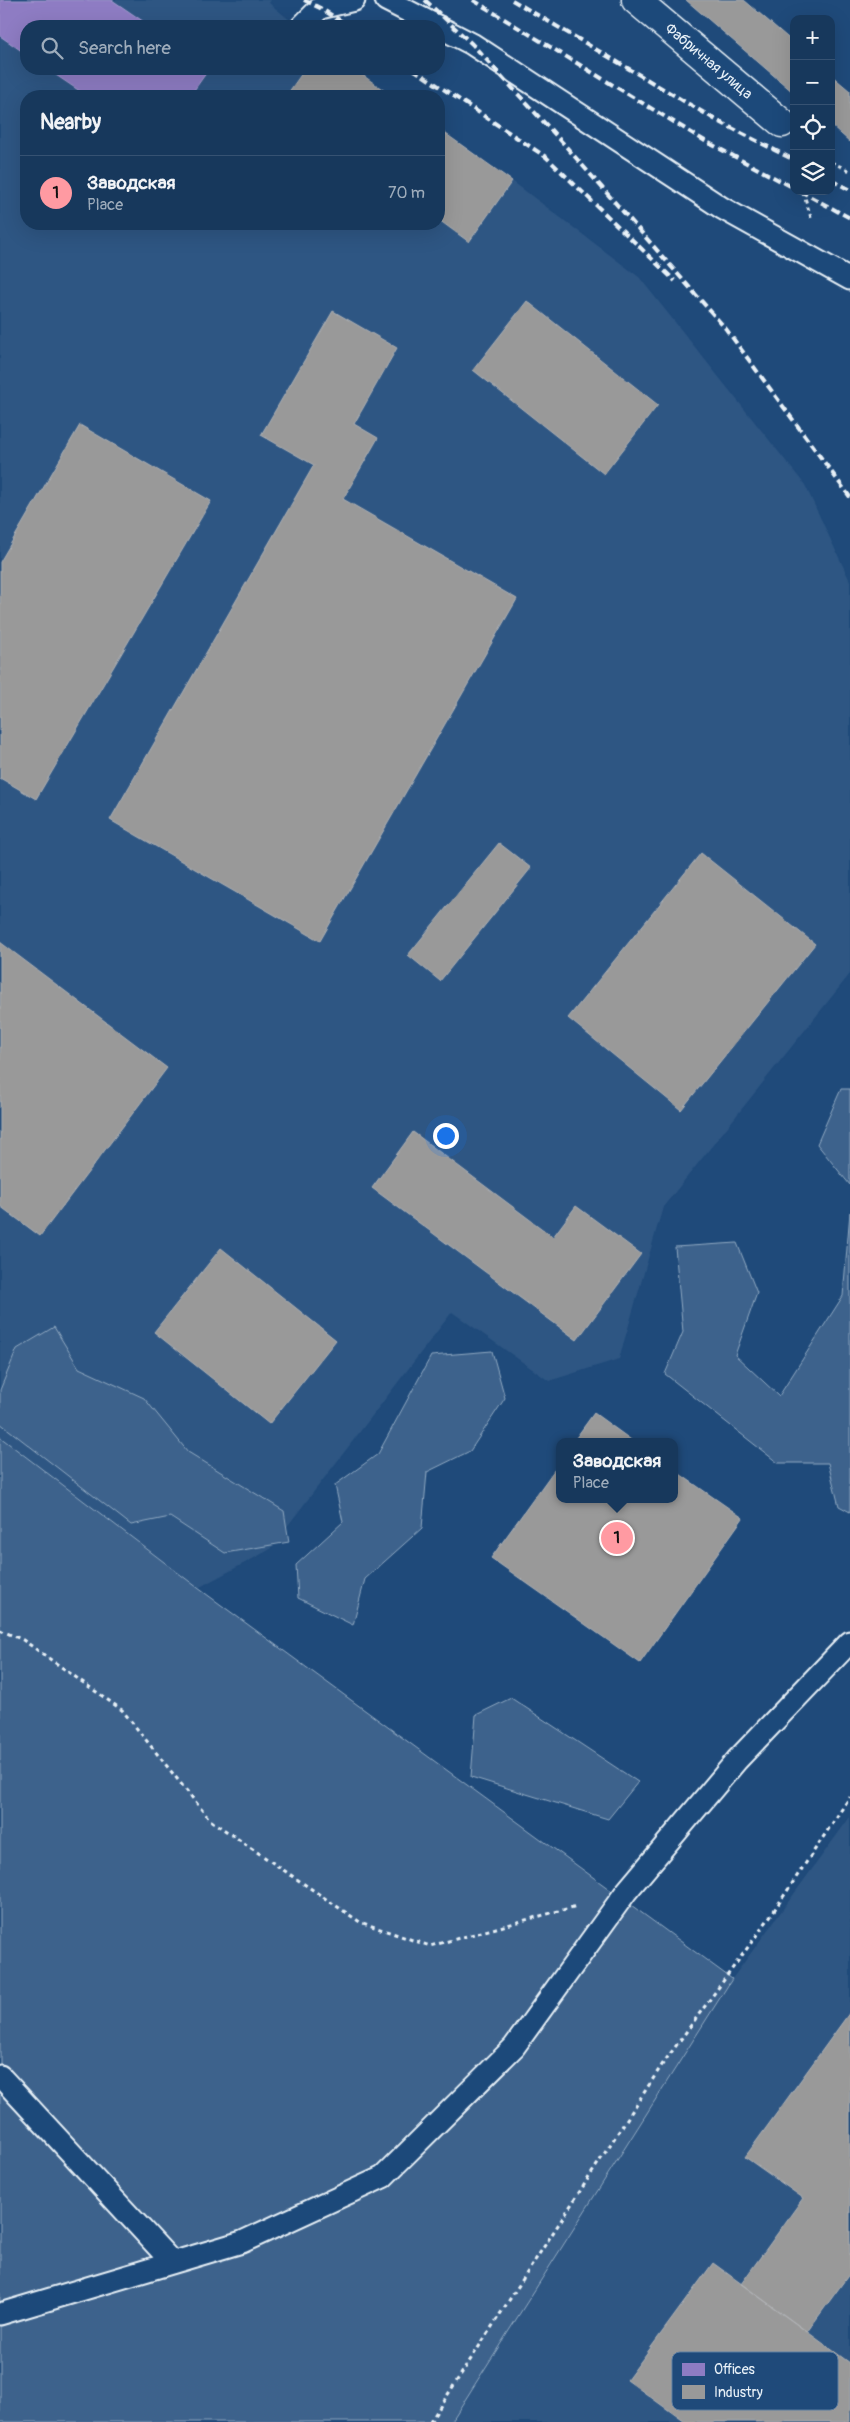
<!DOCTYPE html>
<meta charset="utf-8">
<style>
:root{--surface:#17385c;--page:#244365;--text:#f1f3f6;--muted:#9eacbb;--line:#365272;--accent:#ff9aa2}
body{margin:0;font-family:Pangolin,sans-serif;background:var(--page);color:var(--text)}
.controls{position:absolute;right:15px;top:15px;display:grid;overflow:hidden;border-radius:10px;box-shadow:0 5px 20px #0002}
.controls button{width:45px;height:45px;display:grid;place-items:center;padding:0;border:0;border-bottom:1px solid var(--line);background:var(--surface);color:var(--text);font:25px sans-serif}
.you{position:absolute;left:445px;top:1135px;width:18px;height:18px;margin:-12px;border:4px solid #fff;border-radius:50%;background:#1a73e8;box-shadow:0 0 0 8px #1a73e833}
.badge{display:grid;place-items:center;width:32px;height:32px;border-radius:50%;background:var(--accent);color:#111;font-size:16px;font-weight:700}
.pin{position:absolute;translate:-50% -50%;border:2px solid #fff;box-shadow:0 1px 5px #0006}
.popup{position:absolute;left:556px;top:1438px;width:122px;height:65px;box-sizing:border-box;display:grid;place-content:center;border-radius:10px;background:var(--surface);filter:drop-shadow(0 1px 4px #0005);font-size:16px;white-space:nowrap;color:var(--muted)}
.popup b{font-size:19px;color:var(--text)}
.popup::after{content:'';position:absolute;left:50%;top:100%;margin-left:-10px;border:10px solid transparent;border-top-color:var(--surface)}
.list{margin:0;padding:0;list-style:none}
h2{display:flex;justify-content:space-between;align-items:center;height:65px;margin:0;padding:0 20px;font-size:21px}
h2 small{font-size:16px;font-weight:400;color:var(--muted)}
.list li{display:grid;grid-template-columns:32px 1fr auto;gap:15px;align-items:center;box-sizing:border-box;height:75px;padding:0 20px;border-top:1px solid var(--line)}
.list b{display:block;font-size:19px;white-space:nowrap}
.list p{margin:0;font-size:16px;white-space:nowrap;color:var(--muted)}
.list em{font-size:16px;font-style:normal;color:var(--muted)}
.icon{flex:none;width:28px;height:28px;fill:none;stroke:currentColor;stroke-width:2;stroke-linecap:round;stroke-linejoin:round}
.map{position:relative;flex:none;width:850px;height:2422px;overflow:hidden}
.search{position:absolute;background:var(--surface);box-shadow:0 5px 20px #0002;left:20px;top:20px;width:425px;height:55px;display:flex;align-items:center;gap:12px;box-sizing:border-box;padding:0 18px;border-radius:20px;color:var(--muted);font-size:19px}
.panel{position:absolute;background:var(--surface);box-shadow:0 5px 20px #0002;left:20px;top:90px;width:425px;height:140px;border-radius:20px}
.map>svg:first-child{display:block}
</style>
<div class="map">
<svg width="850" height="2422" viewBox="0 0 850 2422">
<rect width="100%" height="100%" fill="#1f4a7a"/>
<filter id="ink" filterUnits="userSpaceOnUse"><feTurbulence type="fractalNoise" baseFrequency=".02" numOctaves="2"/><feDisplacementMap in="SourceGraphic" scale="10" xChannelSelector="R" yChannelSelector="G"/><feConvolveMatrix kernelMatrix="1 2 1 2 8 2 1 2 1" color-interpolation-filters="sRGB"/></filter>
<g filter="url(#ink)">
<!-- built -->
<path fill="#2e5683" d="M0,0h271l-2,3 28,23h-271v43h328l38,27h-366v128h413v-95l73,52 127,96 166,208 45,96v393l-187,233 -44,152 -70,22 -97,-69 -183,238 -71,38 -198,-151z
M850,1817v605h-399l281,-443z"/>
<!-- green -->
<path fill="#3c628c" stroke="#92aac2" d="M841,1089h9v96l-33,-41z
M850,1212v300l-11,-6 -11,-43h-50l-113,-89 18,-42 -8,-85 62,-4 20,50 -22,62 44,41 64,-100z
M54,1327l25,41 65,30 44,54 96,59 5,31 -64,11 -55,-36 -39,8 -131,-102v-33l17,-41z
M492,1351l13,47 -35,53 -43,21 -5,56 -57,51 -12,46 -55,-27 -2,-33 47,-43 -8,-37 43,-31 53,-98z
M0,1437l198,151 534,391 -281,443h-451z
M511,1698l127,84 -30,37 -137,-42 5,-62z"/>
<!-- offices -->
<path fill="#8e7cc3" stroke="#a99fd3" d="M0,0h112l38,26h-124v28l-26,-18z
M47,69h162l-19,27h-103z"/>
<!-- industry -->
<path fill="#999" stroke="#b1b3b6" d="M686,0h58l50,43v50z
M305,69h49l38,27h-106z
M831,75l19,16v51l-19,-17z
M439,129l73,52 -43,61 -30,-22z
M527,301l131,104 -54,69 -131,-104z
M333,311l64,37 -43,76 24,14 -35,61 174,100 -197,342 -210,-121 204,-355 -53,-30z
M80,425l131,76 -175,298 -36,-21v-216z
M499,843l32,25 -91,113 -32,-26z
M701,853l114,91 -134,166 -113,-92z
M0,942l167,126 -127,168 -40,-30z
M413,1132l140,105 23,-31 65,48 -64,86 -205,-152z
M221,1248l115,92 -67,84 -115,-92z
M594,1413l40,29h-61z
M560,1462v37h114v-29l69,48 -103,145 -149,-105z
M850,2012v261l-43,59 -66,-48 62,-86 -58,-41z
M713,2263l137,100v59h-165l-58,-42z"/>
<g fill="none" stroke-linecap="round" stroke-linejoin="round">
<defs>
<path id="lane" d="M386,0l51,26
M302,26l18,-18 34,-8
M439,27l33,17 250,164 128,71
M0,2076l172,186
M0,2314l242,-72 141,-65 131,-130 112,-155 111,-132 113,-118"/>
<path id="street" d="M636,0l146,123"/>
</defs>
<!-- lane casing -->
<use href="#lane" stroke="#e8f1f8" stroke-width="25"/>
<!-- street casing -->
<use href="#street" stroke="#e8f1f8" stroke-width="31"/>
<!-- path -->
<path stroke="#e8f1f8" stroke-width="3" stroke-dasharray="4 4" stroke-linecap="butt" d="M831,162l19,9
M803,191l9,30
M0,1630l23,10 99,70 88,110 150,102 70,24 147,-40
M430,2422l232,-357 105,-144 83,-124"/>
<!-- lane -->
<use href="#lane" stroke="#1f4a7a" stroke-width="21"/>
<!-- street -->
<use href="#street" stroke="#1f4a7a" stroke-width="28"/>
<!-- rail -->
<path stroke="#e8f1f8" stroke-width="4" stroke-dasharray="8 4" stroke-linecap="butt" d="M304,0l16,8 29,18
M425,0l47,44 90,98 164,187 124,168
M473,0l232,141 89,47
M512,0l204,120 78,40
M413,69l133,88 129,124
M831,180l19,10
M800,191l50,27"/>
</g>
</g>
<g text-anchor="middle" stroke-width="5" stroke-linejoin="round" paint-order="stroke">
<!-- street labels -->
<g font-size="15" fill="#e8f1f8" stroke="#1f4a7a">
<text transform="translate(709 61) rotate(40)" y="5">Фабричная улица</text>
</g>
</g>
<!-- legend -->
<rect x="672" y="2352" width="166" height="58" rx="8" fill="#1f4a7a" stroke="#5b7ca0" stroke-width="1"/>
<rect x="682" y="2363" width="23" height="13" fill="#8e7cc3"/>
<rect x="682" y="2385" width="23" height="14" fill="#999"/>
<g font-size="14" fill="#e8f1f8">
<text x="714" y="2374">Offices</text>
<text x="714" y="2397">Industry</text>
</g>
</svg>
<div class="controls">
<button>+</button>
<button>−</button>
<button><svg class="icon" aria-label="locate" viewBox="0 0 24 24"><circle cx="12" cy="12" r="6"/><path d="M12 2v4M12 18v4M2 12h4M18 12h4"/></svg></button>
<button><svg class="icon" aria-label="layers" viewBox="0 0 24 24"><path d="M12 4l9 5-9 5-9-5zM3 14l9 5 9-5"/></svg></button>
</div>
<div class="you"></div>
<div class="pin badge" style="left:617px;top:1538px">1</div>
<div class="popup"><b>Заводская</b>Place</div>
<div class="search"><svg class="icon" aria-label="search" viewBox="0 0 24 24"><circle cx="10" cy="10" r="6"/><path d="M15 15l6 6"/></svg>Search here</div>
<section class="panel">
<h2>Nearby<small></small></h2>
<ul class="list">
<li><span class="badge">1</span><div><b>Заводская</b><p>Place</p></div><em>70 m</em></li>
</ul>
</section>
</div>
